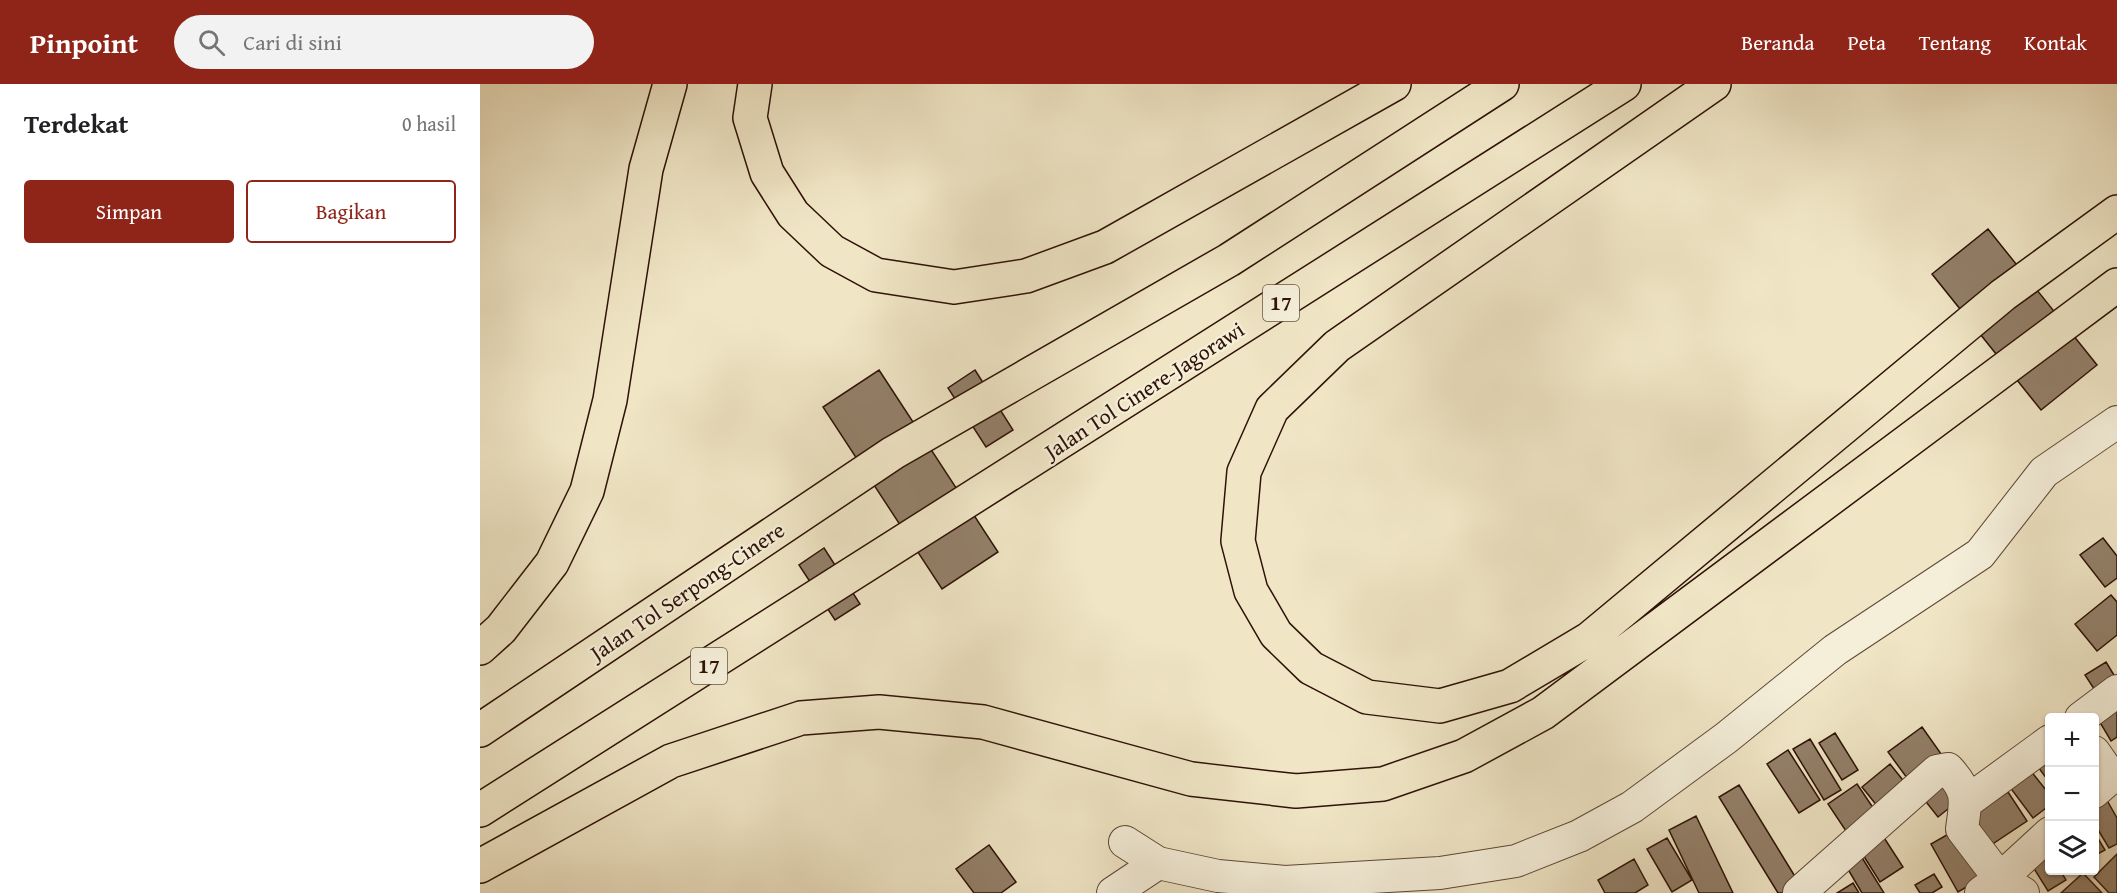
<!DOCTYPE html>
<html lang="id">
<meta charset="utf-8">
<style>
:root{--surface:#fff;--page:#f2f2f2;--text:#202124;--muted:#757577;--line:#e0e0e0;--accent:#8f2418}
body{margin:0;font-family:"Gentium Book Plus",serif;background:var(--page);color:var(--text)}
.controls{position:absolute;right:18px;bottom:18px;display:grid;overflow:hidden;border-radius:6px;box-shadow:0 2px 4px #0004}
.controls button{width:54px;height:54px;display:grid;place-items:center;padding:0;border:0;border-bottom:2px solid var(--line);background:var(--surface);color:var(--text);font:30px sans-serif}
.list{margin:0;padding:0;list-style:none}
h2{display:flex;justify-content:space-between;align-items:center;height:78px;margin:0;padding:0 24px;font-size:26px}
h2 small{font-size:20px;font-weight:400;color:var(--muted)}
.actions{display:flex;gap:12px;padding:18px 24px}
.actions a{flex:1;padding:14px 0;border:2px solid var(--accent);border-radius:6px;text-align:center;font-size:21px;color:var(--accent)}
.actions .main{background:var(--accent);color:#fff}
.icon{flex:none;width:33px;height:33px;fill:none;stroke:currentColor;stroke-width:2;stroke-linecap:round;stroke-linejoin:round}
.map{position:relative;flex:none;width:1637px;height:809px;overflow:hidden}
header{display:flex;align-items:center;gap:36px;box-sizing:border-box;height:84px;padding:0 30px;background:var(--accent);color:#fff}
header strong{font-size:28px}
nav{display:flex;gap:33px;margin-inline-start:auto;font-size:21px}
.search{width:420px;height:54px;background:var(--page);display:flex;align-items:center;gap:15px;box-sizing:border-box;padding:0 21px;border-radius:33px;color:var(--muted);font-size:22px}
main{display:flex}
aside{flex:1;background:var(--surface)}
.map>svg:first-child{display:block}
</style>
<header>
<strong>Pinpoint</strong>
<div class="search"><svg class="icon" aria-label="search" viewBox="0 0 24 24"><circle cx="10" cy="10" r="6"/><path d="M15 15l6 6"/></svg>Cari di sini</div>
<nav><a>Beranda</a><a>Peta</a><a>Tentang</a><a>Kontak</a></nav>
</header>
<main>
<aside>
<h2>Terdekat<small>0 hasil</small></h2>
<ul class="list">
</ul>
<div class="actions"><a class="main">Simpan</a><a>Bagikan</a></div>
</aside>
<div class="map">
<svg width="1637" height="809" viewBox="0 0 1637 809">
<rect width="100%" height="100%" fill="#f0e6c6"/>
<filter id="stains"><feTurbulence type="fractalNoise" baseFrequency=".00333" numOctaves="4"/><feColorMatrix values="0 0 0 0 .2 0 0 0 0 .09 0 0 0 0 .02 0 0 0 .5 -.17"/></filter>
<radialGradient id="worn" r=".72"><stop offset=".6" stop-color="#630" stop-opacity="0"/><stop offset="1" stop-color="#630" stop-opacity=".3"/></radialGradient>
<!-- building -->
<path fill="#93806a" stroke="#2e1207" stroke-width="1.5" d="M1508,145l109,136 -56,45 -109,-136z
M399,286l119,182 -56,37 -119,-182z
M495,286l38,60 -27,17 -38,-59z
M1623,454l14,18v22l-12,9 -25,-32z
M344,464l36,56 -25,16 -36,-55z
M1631,511l6,7v33l-20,16 -22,-27z
M1626,578l11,18 -17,18 -15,-23z
M1637,616v37l-6,4 -16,-27z
M1442,643l22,31 -34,24 -22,-30z
M1355,649l23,37 -16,10 -23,-37z
M1330,655l31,51 -17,10 -31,-51z
M1308,666l32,50 -21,13 -32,-49z
M1570,669v30l-15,-20z
M1410,680l20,25 -28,23 -20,-25z
M1550,686l20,25v10l-17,13 -24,-32z
M1465,689l19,23 -26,21 -19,-24z
M1377,700l23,34 -30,19 -22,-33z
M1259,701l60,98 -17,10h-4l-59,-96z
M1528,708l19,29 -42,28 -19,-28z
M1624,711l13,23v26l-8,4 -15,-25v-23z
M1216,732l37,77h-34l-30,-63z
M1477,745l28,47 -27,16 -27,-48z
M1614,748l11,18 -11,6z
M1401,749l22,34 -23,15 -22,-35z
M1187,754l25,42 -20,12 -25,-43z
M509,761l27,37 -15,11h-27l-18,-24z
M1570,770v16h10l6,10 -18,11 -20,-32z
M1637,770v39h-8l-15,-16z
M1381,772l23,37h-22l-16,-27z
M1154,775l14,26 -13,8h-30l-7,-13z
M1603,789l19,20h-41z
M1454,790l8,13 -10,6h-12l-5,-8z
M1373,799l6,10h-22z"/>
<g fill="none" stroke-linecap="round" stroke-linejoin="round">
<defs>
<path id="street" d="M1601,634l36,-27
M1614,668l16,23v3l-16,14
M1485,719l85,-62
M678,779l60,13 67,6 155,-9 76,-12 63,-25 53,-29 94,-69 109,-88 145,-96 64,-82 73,-50
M633,809l45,-30 -33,-21
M1319,809l138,-122 11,-2c21,23 18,30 14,60l38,50 23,14
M1501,809l19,-14 50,-46"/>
<path id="highway" d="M275,0l-5,34 17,55 26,41 39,37 44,24 78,12 72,-11 79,-29 289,-163
M1234,0l-377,262 -65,63 -28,63 -6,69 13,50 25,43 35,34 56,29 73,9 70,-20 79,-47 414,-344 114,-83
M0,564l21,-19 51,-66 35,-72 23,-91 36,-231 24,-85
M0,646l413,-277 336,-193 273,-176
M0,726l1144,-726
M0,782l191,-105 130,-43 78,-6 104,10 208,57 105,12 87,-7 81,-28 79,-43 574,-428"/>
</defs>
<!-- street casing -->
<use href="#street" stroke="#5e4737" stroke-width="34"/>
<!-- highway casing -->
<use href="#highway" stroke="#2e1207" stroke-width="36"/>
<!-- street -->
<use href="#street" stroke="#f5efda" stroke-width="32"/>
<!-- highway -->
<use href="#highway" stroke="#f0e6c6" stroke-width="33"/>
</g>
<g text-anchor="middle" stroke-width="4.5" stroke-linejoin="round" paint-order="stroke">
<!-- shield labels -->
<g fill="#f5efda" stroke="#6a5446" stroke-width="1.5">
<rect x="783" y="201" width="36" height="36" rx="4.5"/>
<rect x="211" y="564" width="36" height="36" rx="4.5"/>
</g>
<g font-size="21" font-weight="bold" fill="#2e1207">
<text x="801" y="226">17</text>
<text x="229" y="589">17</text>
</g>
<!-- street labels -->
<g font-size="22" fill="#2e1207" stroke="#f5efda">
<text transform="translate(664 306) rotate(-33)" y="8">Jalan Tol Cinere-Jagorawi</text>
<text transform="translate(207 507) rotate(-34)" y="8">Jalan Tol Serpong-Cinere</text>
</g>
</g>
<rect width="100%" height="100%" filter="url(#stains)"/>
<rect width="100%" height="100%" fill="url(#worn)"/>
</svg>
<div class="controls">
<button>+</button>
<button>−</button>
<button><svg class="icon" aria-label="layers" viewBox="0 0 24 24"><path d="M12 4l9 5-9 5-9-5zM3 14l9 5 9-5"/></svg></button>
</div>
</div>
</main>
